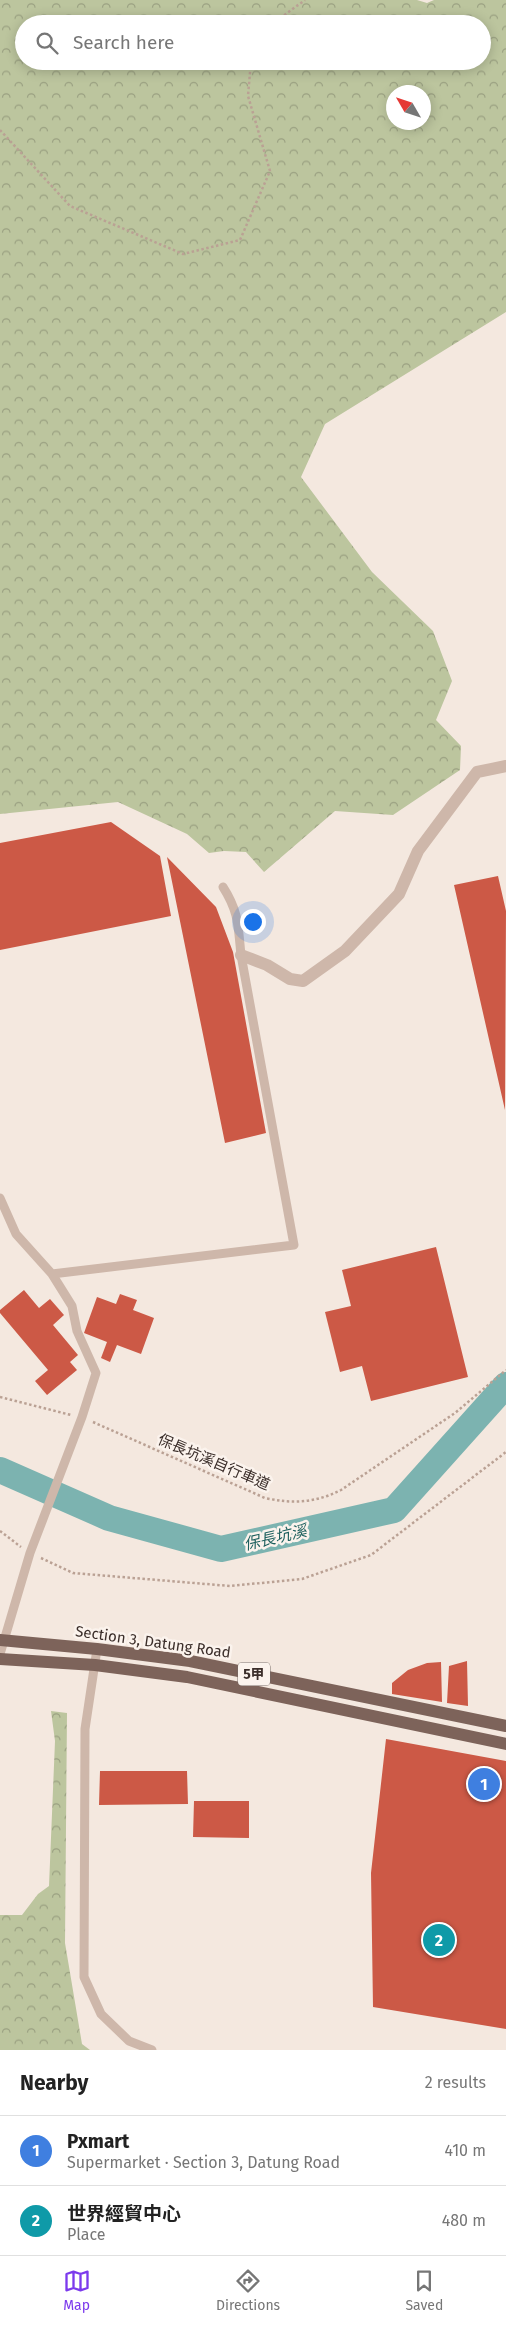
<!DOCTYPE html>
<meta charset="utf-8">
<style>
:root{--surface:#fff;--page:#f6f6f6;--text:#222;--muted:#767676;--line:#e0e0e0;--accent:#7c3aed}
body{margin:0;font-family:"Fira Sans","Noto Sans TC",sans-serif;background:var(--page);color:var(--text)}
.compass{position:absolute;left:386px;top:85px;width:45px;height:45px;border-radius:50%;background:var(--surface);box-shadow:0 2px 12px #0003;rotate:309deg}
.you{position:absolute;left:252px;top:921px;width:18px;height:18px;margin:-12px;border:4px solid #fff;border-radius:50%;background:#1a73e8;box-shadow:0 0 0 8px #1a73e833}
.badge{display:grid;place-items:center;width:32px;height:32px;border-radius:50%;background:var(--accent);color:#fff;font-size:16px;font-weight:700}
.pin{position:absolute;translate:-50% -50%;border:2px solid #fff;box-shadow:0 1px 5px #0006}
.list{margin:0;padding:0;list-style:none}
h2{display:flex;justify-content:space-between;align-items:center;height:65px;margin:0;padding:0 20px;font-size:21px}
h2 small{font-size:16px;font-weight:400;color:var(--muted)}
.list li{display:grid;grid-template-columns:32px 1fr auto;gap:15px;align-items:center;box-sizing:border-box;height:70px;padding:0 20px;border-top:1px solid var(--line)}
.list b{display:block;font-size:19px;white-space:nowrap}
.list p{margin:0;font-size:16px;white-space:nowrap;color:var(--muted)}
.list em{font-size:16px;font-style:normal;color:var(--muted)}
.icon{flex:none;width:28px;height:28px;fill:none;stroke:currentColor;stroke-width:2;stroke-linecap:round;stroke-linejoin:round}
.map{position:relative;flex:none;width:506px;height:2050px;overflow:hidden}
.search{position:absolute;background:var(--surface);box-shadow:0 2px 12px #0003;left:15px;right:15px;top:15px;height:55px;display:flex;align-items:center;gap:12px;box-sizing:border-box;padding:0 18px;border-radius:28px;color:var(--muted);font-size:19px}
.sheet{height:205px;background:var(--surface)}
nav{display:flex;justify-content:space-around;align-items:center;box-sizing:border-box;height:70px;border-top:1px solid var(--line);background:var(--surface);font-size:14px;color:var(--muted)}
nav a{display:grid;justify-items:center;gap:2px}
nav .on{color:var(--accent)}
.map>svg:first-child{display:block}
</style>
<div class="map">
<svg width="506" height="2050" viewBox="0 0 506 2050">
<defs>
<pattern id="forest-crowns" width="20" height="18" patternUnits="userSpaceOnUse" patternTransform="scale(1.25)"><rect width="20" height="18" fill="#bcc59e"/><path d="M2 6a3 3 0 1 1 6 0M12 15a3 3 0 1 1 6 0" fill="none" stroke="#9aa081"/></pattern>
</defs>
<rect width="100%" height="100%" fill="#f4e8df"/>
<!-- forest -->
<path fill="url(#forest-crowns)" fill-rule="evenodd" d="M0,0h417l10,3 7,-3h72v312l-181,112 -24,53 71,95 61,59 19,50 -16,39 25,26 -1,24 -67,45 -58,-4 -71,61 -18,-20 -22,-1 -15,2 -22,-19 -69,-32 -118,12zM24,24h458v37h-458zM394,92h30v30h-30z
M51,1711l16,2 -2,230 17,101 8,6h-90v-135h22l16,-21 11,-8 6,-145z"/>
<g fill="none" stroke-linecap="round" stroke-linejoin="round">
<!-- river -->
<path stroke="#7cb3b0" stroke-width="26" d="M0,1470l109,48 112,31 173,-39 112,-125"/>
</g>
<!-- building -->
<path fill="#cc5946" d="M111,822l49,34 11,60 -171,34v-107z
M167,857l49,50 17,45 33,181 -41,10z
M498,876l8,35 -1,199 -51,-225z
M436,1247l32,130 -97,24 -9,-35 -22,6 -15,-60 26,-6 -9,-36z
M24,1290l15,18 11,-9 14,16 -11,10 25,30 -8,7 7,8 -30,25 -12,-14 13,-11 -48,-57v-3z
M120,1294l17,6 -4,10 21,8 -13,36 -24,-9 -7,17 -9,-4 6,-16 -23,-9 13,-36 19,7z
M467,1661l1,45 -21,-3 2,-37z
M441,1662l1,40 -50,-8v-11l16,-13 19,-7z
M386,1739l120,22v268l-133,-22 -2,-134z
M100,1771h87l1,33 -89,1z
M194,1801h55v37l-56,-1z"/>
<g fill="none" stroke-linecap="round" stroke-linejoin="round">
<!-- path -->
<path stroke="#baa194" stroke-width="2.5" stroke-dasharray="2.5 2.5" stroke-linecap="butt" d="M272,24l33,-24
M0,130l70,76 113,48 57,-14 30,-69 -22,-75 3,-35
M0,1397l71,18
M93,1422l172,76c28,6 50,5 76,-8l114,-77 51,-43
M0,1531l21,16
M41,1558l32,15 157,13 72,-7 69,-24 135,-103"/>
<!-- lane -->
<path stroke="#ceb7aa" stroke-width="9" d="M0,1198l16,36 36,40 20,32 5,25 19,42 -14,44 -52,136 -30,101
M52,1274l242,-29 -53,-290c-3,-29 -2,-43 -18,-68
M97,1649l-12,80 -1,248 17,37 28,27 23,9"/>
<!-- street -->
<path stroke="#ceb7aa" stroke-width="12" d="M241,955l26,10 23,14 13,2 42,-30 54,-57 19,-43 59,-79 29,-6"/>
<!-- primary -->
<path stroke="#7d635a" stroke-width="12" d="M0,1640l97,9 93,12 316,65
M0,1659l95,6 92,12 319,67"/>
</g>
<g text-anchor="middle" stroke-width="5" stroke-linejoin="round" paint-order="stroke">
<!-- shield labels -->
<rect fill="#fbf3ed" stroke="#756964" stroke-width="1" x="238" y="1662.5" width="32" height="23" rx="4"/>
<g font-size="14" font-weight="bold" fill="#3b2e2a">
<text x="254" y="1679">5甲</text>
</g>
<!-- street labels -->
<g font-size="15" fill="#3b2e2a" stroke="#fbf3ed">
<text transform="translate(214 1462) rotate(23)" y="5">保長坑溪自行車道</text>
<text transform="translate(153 1642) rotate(8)" y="5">Section 3, Datung Road</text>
</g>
<!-- water labels -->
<g font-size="16" font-style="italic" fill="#1c5f5d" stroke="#fbf3ed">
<text transform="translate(275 1537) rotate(-13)" y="6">保長坑溪</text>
</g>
</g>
</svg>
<svg class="compass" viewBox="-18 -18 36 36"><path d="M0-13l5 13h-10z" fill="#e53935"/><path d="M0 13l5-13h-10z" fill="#767676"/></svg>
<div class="you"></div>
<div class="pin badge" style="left:484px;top:1784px;background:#3f7fe0">1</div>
<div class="pin badge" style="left:439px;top:1940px;background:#0f9aa8">2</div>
<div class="search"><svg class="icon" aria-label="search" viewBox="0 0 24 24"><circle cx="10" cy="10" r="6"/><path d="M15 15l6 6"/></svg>Search here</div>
</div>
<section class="sheet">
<h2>Nearby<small>2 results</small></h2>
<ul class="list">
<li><span class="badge" style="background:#3f7fe0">1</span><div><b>Pxmart</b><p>Supermarket · Section 3, Datung Road</p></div><em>410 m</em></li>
<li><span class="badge" style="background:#0f9aa8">2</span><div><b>世界經貿中心</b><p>Place</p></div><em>480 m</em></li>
</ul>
</section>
<nav>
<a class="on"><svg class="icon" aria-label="map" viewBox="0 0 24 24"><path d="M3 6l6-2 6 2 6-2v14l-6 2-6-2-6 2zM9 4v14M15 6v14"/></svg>Map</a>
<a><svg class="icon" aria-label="directions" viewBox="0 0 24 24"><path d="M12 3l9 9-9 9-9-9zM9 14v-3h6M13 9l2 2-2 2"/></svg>Directions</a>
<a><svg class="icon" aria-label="saved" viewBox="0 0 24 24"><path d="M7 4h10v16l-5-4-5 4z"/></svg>Saved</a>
</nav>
